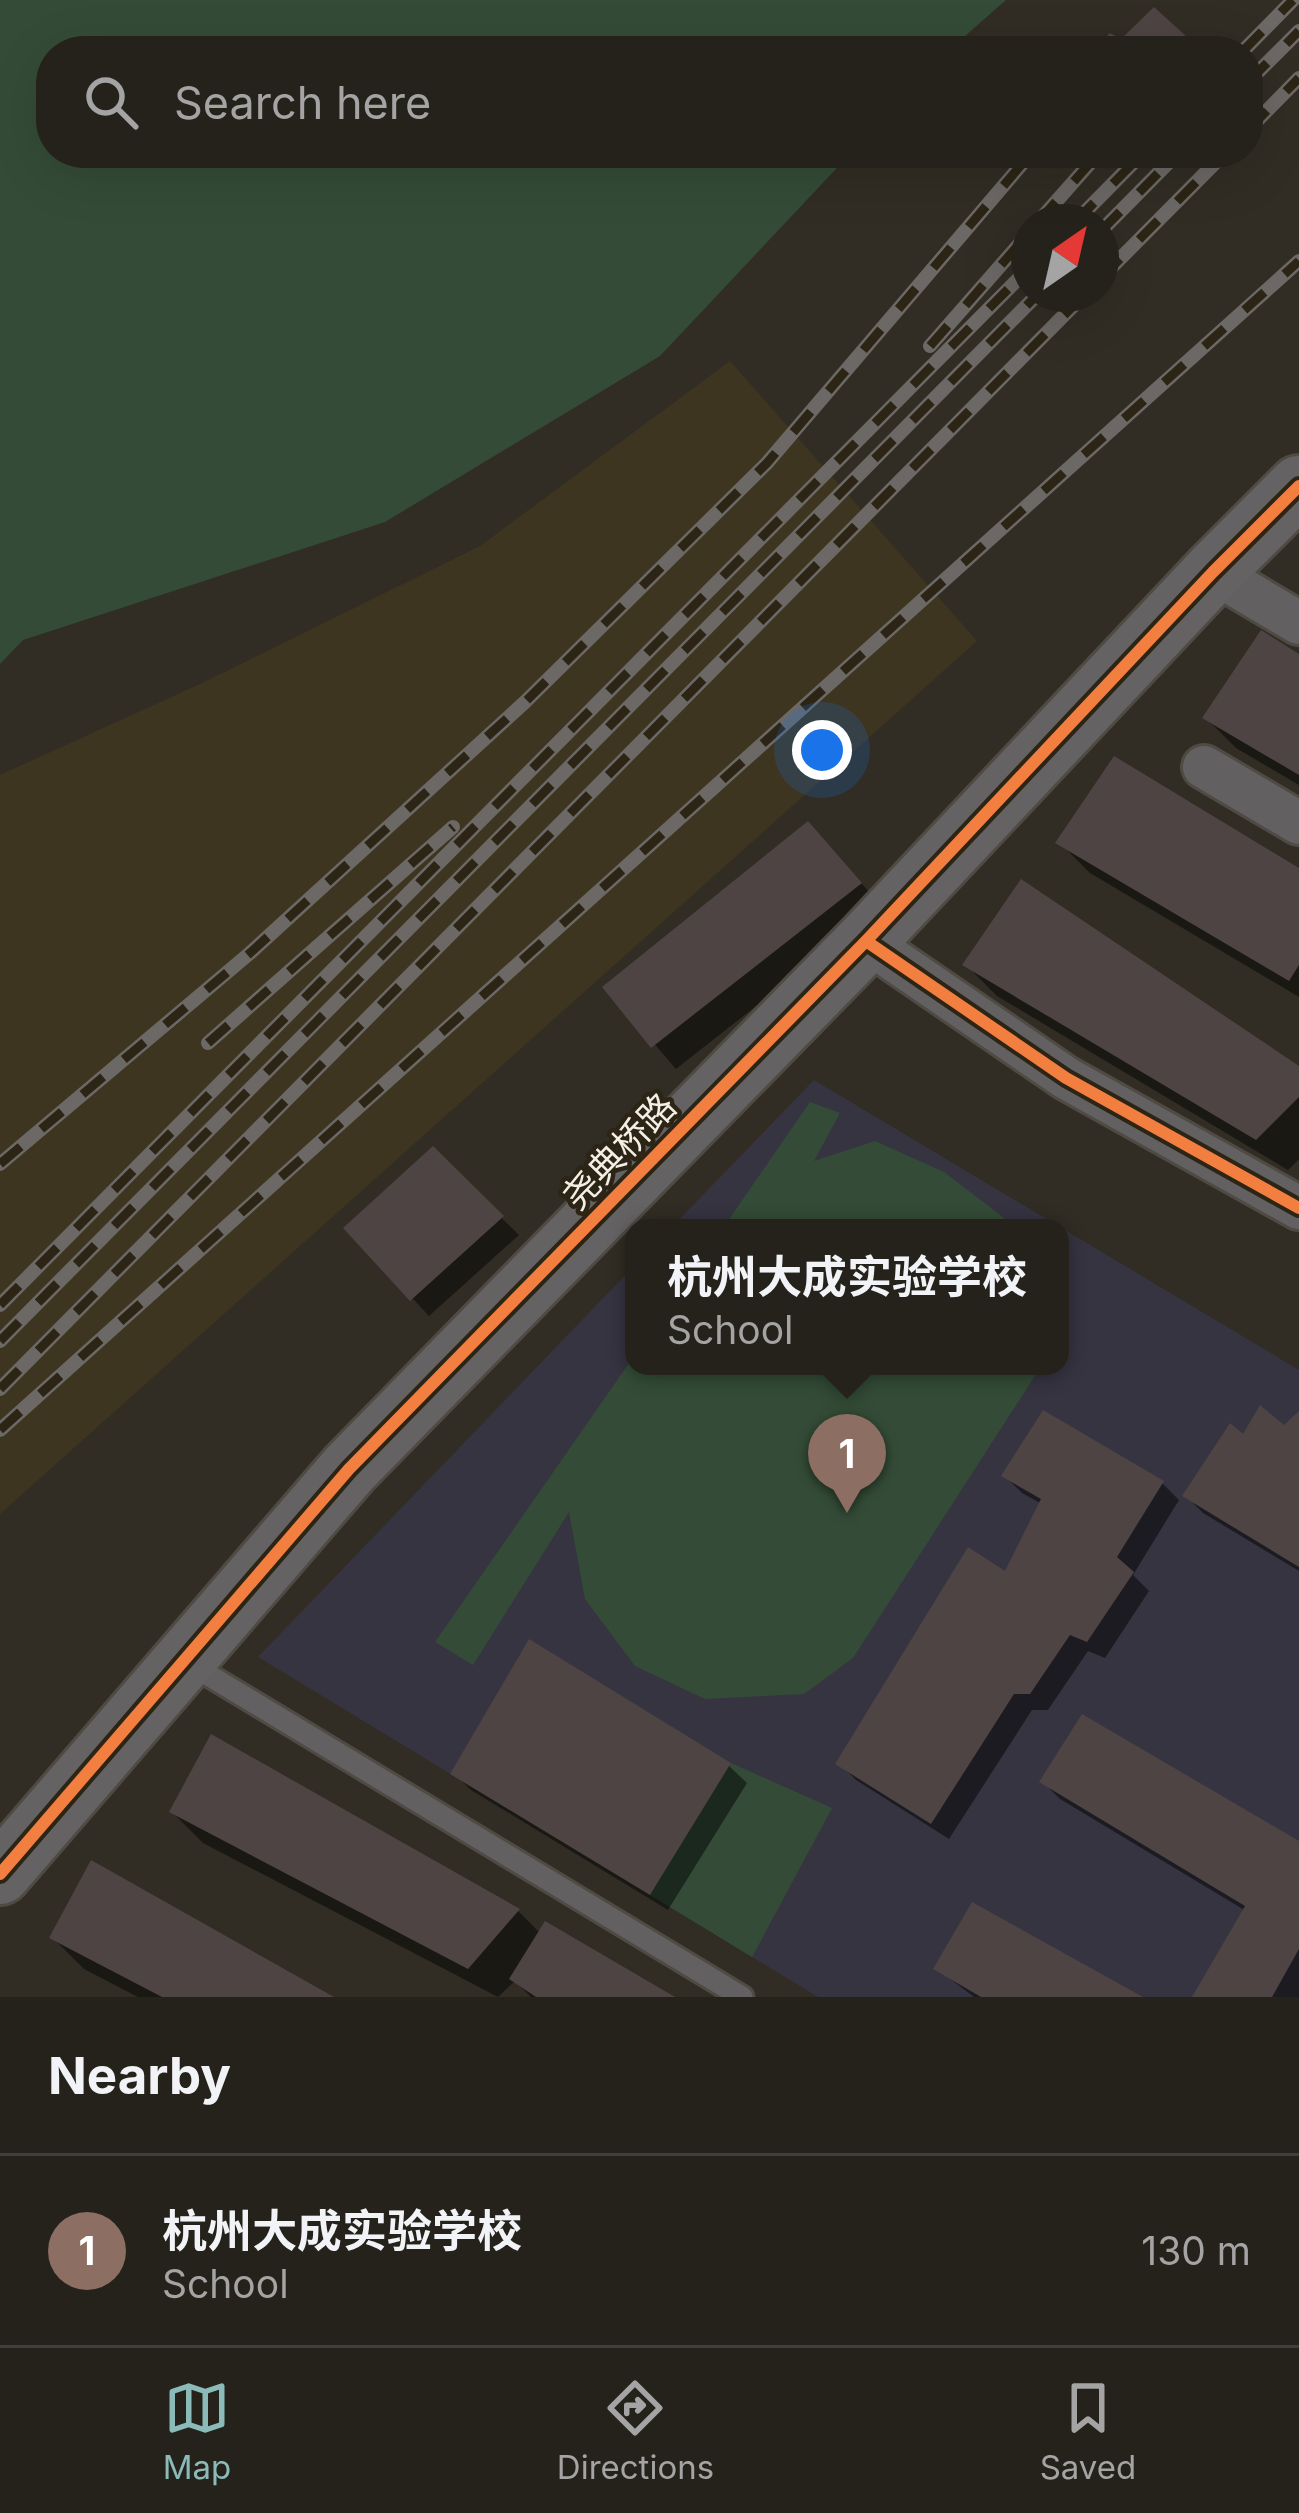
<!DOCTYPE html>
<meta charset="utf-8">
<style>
:root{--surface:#25221b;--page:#312f28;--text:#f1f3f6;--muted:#a3a4a3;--line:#423f3a;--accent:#8bbbb9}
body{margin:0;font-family:Inter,"Noto Sans SC",sans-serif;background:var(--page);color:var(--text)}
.compass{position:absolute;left:1011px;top:204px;width:108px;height:108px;border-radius:50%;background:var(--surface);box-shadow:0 12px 48px #0002;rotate:34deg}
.you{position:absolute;left:822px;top:750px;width:42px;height:42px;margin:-30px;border:9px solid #fff;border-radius:50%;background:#1a73e8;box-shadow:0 0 0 18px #1a73e833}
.badge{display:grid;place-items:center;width:78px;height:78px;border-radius:50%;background:var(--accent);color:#fff;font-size:39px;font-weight:700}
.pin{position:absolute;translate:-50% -99px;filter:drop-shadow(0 3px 6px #0008)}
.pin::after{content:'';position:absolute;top:63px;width:42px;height:36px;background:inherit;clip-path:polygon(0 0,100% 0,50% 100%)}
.popup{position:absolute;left:625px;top:1219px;width:444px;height:156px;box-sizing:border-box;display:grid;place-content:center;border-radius:24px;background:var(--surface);filter:drop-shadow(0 3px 9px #0005);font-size:39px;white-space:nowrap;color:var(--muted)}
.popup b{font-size:45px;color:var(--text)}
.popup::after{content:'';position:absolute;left:50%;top:100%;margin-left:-24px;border:24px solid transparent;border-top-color:var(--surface)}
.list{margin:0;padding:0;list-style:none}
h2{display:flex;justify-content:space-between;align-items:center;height:156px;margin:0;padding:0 48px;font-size:51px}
h2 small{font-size:39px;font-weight:400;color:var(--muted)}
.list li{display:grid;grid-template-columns:78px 1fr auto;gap:36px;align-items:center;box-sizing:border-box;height:192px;padding:0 48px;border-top:3px solid var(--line)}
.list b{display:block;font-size:45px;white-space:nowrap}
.list p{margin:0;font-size:39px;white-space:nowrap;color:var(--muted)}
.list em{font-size:39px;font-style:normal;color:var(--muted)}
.icon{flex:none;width:66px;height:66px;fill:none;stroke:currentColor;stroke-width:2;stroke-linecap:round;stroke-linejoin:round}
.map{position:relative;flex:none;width:1299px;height:1997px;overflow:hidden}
.search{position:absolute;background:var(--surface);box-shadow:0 12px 48px #0002;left:36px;right:36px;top:36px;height:132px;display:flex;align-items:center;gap:30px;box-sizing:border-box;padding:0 42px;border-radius:48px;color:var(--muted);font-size:45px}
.sheet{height:348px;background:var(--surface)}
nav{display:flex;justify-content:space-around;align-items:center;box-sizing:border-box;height:168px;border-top:3px solid var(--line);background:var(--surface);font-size:33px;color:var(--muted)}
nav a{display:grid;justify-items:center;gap:6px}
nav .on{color:var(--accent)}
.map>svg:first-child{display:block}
</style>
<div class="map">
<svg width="1299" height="1997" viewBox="0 0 1299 1997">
<rect width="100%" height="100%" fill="#312d24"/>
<!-- built -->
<path fill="#3e3520" d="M730,361l247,280 -977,873v-739l200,-91 280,-138z"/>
<!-- education -->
<path fill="#363441" d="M814,1080l485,290v627h-481l-560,-340 376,-391v100h426v-138h-389z"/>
<!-- green -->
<path fill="#344c37" d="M0,0h1006l-58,51h-897v102h800l-191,203 -275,166 -362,118 -23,24z
M810,1102l30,11 -26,48 61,-20 69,31 73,56h-294z
M634,1356v10l406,2 -187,290 -49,36 -99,5 -70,-33 -50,-67 -16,-87 -96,153 -38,-23z
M731,1763l101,45 -80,149 -102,-62z"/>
<!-- shadow -->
<path fill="#0007" d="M1154,11l43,40h-101l26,-8z
M1299,657v128l-63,-37 -31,-31z
M1059,842l240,29v126l-209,-124z
M830,847l52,60 -206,162 -70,-81z
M966,965l333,105v89l-11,11 -291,-174z
M432,1150l87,85 -90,81 -82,-88z
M1299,1418v153l-96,-58 -17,-17 58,-58 41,-9z
M1005,1476l157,7 17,17 -46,75 16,16 -44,67 -17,-7 -40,59h-16l-83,129 -93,-59 -17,-17 168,-188 35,-71 -20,-11z
M530,1643l199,123 18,17 -79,127 -197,-120 -17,-17z
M212,1738l306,173 23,23 128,63h-138l-16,-16 -17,16 -295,-154 -31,-31z
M1043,1782l256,63v152h-103l50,-86 -186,-112z
M53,1938l275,59h-190l-54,-28z
M936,1968l201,29h-163z"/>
<!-- building -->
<path fill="#4f4444" d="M1154,7l33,30 -13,14h-82l18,-18 11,6z
M1261,630l38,24v121l-97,-57z
M1114,756l185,112v97l-10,16 -234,-138z
M808,821l54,62 -211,165 -49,-61z
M1021,879l278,187v31l-43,43 -294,-175z
M433,1146l71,70 -94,85 -67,-73z
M1260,1405l24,20 15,-14v156l-117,-71 48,-73 13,11z
M1043,1410l121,71 -47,76 17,15 -47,70 -17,-7 -40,59h-16l-83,130 -96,-60 133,-217 37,24 36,-72 -40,-23z
M529,1639l202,124 -81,132 -200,-121z
M1082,1714l217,127v108l-27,48h-80l53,-91 -206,-124z
M211,1734l309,175 -52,60 -299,-157z
M91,1860l243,137h-172l-113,-59z
M972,1902l171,95h-162l-48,-28z
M545,1921l130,76h-139l-27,-18z"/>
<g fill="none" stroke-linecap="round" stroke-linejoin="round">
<defs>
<path id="lane" d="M190,1664l552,333"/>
<path id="street" d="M1213,572l86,51
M1204,767l95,56
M866,941l200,137 233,130"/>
<path id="secondary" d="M0,1874l349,-405 517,-528 347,-369 86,-86"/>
</defs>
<!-- lane casing -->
<use href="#lane" stroke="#4f4b44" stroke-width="27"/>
<!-- street casing -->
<use href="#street" stroke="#4f4b44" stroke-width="48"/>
<!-- secondary casing -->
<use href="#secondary" stroke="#4f4b44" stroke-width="66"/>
<!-- lane -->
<use href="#lane" stroke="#636061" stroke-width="21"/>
<!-- street -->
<use href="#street" stroke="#636061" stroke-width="42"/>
<!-- secondary -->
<use href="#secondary" stroke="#646263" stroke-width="60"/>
<defs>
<path id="rail" d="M1243,51l50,-51
M1248,82l51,-51
M1248,130l51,-52
M1038,222l61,-69
M1075,222l68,-69
M1101,231l77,-78
M1101,278l124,-125
M930,346l99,-113
M208,1043l245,-216
M0,1164l250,-211 275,-251 242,-239 261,-306
M0,1305l1029,-1037
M0,1341l1038,-1047
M0,1389l1085,-1095
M0,1430l1299,-1169"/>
</defs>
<!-- rail casing -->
<use href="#rail" stroke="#6b6865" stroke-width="14"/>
<!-- rail -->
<use href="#rail" stroke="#2c2515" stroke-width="9" stroke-dasharray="27" stroke-linecap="butt"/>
<defs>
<path id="cycleway" d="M866,941l200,137 233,130
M0,1874l349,-405 517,-528 347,-369 86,-86"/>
</defs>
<!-- cycleway casing -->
<use href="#cycleway" stroke="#2c2515" stroke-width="20"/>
<!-- cycleway -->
<use href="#cycleway" stroke="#f27e40" stroke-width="12"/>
</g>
<g text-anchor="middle" stroke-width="9" stroke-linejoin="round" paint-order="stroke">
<!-- street labels -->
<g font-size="36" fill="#f4efe6" stroke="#2c2515">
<text transform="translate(619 1151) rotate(-46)" y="13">尧典桥路</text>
</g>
</g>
</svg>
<svg class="compass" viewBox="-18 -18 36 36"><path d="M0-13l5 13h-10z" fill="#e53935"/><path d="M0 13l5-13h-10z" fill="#a3a4a3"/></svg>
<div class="you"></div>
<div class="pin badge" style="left:847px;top:1513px;background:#8d6e63">1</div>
<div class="popup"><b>杭州大成实验学校</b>School</div>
<div class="search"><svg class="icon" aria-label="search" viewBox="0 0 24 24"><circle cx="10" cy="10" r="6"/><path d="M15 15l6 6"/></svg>Search here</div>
</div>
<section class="sheet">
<h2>Nearby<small></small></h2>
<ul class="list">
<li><span class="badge" style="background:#8d6e63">1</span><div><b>杭州大成实验学校</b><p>School</p></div><em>130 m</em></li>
</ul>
</section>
<nav>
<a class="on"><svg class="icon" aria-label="map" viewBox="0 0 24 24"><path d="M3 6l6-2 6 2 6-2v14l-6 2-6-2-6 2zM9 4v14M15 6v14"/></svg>Map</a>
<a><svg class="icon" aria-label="directions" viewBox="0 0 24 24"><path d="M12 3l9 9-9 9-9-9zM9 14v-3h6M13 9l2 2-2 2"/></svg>Directions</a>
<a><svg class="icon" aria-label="saved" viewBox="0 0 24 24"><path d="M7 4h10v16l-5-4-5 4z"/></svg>Saved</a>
</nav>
